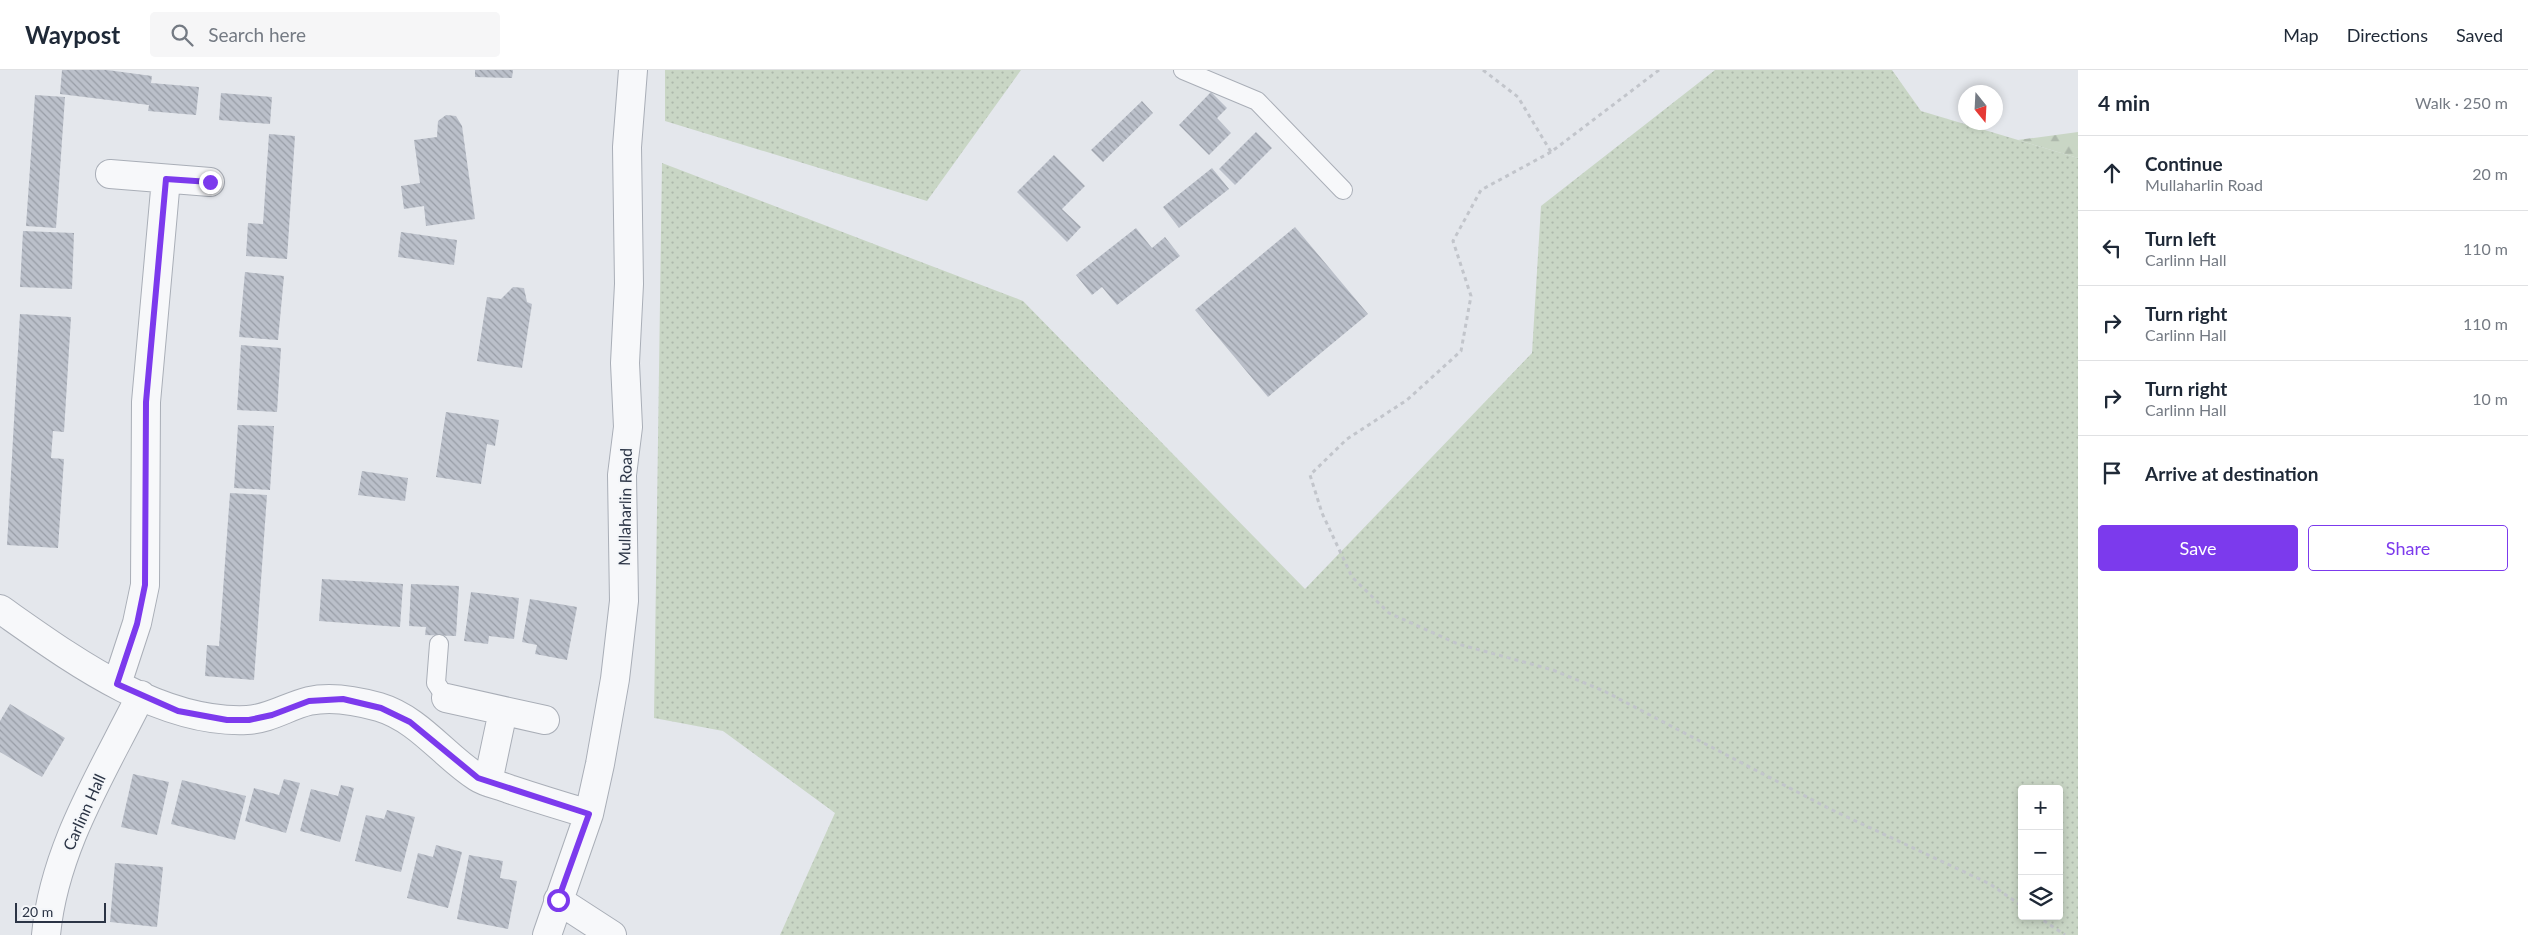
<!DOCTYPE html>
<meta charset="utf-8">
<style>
:root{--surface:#fff;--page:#f6f6f7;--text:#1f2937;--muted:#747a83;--line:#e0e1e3;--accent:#7c3aed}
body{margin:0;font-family:Lato,sans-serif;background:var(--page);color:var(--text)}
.controls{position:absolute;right:15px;bottom:15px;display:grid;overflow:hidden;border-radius:5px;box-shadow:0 2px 8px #0003}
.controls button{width:45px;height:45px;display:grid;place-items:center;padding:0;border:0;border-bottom:1px solid var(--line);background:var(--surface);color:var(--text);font:25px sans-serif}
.compass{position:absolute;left:1958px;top:15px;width:45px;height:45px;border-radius:50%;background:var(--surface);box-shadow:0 2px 8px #0003;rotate:162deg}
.scale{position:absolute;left:15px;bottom:12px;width:91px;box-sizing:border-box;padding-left:5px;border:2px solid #2b3445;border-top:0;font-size:14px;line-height:18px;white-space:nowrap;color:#2b3445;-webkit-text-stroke:4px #f4f6f9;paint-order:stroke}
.stop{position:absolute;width:15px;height:15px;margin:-11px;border:4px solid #7c3aed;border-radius:50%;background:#fff}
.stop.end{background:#7c3aed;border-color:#fff;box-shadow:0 1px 5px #0008}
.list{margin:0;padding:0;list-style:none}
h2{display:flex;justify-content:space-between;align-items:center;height:65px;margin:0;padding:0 20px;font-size:21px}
h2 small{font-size:16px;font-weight:400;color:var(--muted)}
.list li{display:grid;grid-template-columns:32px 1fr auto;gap:15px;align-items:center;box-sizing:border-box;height:75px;padding:0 20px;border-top:1px solid var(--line)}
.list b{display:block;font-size:19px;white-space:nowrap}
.list p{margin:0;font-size:16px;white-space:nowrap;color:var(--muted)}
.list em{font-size:16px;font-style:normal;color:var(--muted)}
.actions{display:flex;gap:10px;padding:15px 20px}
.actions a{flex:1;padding:11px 0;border:1px solid var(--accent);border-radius:5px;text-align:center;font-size:18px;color:var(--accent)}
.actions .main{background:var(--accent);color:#fff}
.icon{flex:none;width:28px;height:28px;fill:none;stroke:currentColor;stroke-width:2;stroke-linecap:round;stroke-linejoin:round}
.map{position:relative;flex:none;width:2078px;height:865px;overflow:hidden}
header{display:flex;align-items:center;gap:30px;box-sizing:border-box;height:70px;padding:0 25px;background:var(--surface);border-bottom:1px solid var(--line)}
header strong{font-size:24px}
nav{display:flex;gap:28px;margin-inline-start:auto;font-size:18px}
.search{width:350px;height:45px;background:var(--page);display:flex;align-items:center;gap:12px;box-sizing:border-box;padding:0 18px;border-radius:5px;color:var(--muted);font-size:19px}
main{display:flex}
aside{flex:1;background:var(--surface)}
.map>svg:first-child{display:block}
</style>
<header>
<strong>Waypost</strong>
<div class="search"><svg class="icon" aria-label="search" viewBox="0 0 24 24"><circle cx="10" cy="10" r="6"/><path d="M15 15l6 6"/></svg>Search here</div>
<nav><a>Map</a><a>Directions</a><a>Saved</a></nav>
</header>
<main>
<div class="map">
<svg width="2078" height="865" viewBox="0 0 2078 865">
<defs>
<pattern id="grass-dots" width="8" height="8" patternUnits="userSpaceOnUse" patternTransform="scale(1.25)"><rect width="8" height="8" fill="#c9d6c5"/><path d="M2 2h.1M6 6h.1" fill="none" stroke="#adb8ab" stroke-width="1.8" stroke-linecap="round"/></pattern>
<pattern id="forest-firs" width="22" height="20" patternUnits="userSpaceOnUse" patternTransform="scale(1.25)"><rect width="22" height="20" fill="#c9d6c5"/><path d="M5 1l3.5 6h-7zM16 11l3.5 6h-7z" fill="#adb8ab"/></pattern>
<pattern id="building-back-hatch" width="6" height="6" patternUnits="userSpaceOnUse" patternTransform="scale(1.25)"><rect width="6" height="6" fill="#bbc0ca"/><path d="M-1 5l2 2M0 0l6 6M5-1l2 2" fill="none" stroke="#989da6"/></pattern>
</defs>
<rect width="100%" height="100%" fill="#e4e7ec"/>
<!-- grass -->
<path fill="url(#grass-dots)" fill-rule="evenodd" d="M665,0h356l-94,131 -262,-80z
M1715,0h177l29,41 157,47v777h-1298l55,-122 -112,-82 -69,-13 8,-555 361,138 282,288 227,-236 9,-147zM2022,719h37v127h-37z"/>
<!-- forest -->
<path fill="url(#forest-firs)" d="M2078,62v26l-60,-18z"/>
<!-- building -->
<path fill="url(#building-back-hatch)" d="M62,0h45l45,6 -1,7 48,4 -3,28 -48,-4 1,-6 -89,-11z
M475,0h38l-1,8 -37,-1z
M1211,22l16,16 -10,10 14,15 -22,22 -30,-30z
M221,23l51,4 -2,27 -51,-4z
M35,25l30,2 -9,131 -30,-2z
M1142,31l11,12 -50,49 -12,-12z
M446,45l10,1 6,10 13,93 -49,7 -2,-20 -20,3 -3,-23 19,-3 -6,-43 23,-3 1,-16z
M1256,62l16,16 -37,37 -16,-16z
M269,64l26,2 -8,123 -41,-3 2,-33 15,1z
M1054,85l31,31 -23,23 19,18 -14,15 -50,-50z
M1212,98l17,21 -50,39 -16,-21z
M1295,157l73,87 -100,83 -73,-87z
M1136,158l16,20 13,-11 15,19 -63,49 -15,-18 -10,8 -16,-20z
M23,161l51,2 -2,56 -52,-2z
M401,162l56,8 -3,25 -56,-8z
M245,202l39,4 -6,64 -39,-3z
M513,217l11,1 3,14 5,2 -10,64 -45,-7 10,-64 14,2z
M20,244l51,3 -7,115 -11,-1 -2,27 13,1 -6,89 -51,-3z
M241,275l40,3 -4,64 -40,-2z
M446,342l53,8 -4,26 -8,-2 -6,40 -45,-7z
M238,355l36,1 -4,64 -36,-2z
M362,401l46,7 -3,23 -47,-6z
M230,423l37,2 -13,185 -49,-4 2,-31 12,1z
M322,509l81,5 -3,43 -81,-6z
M411,514l48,2 -3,50 -31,-1 1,-8 -17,-1z
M471,522l48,6 -5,41 -25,-3 -1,8 -24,-3z
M530,529l47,8 -10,53 -32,-6 2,-9 -15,-3z
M10,634l55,34 -23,39 -42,-25v-31z
M133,704l36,8 -12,53 -36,-8z
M284,709l16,4 -14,50 -41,-12 9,-33 25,7z
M182,710l64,16 -11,44 -64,-16z
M341,715l13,3 -14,54 -40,-11 11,-42 27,7z
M387,740l28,7 -14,55 -46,-11 11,-46 18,4z
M436,775l26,7 -14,56 -41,-10 11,-45 15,4z
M469,785l34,6 -3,17 17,3 -9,48 -51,-10z
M115,793l48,4 -6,60 -47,-5z"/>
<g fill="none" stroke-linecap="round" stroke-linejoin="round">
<defs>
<path id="service" d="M1183,0l74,31 86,89
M439,574l-3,39 10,15"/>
<path id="minor" d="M110,104l100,8
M0,539c70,49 158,115 247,111 23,-1 41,-14 62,-19 22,-5 49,0 70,6 40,12 65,49 98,70 9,6 22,8 32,12 27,9 53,17 80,25
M117,614l20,-61 8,-38 1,-183 20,-223
M446,628l99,22
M488,712l15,-71
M558,830l54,35
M46,865c8,-87 57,-163 95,-240
M547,865l42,-121 11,-50 15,-85 9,-78 -2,-126 6,-48 -3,-64 4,-79 -2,-137 6,-77"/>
</defs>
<!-- service casing -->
<use href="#service" stroke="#a9aeb7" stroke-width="20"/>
<!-- minor casing -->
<use href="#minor" stroke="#a9aeb7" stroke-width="30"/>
<!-- path -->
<path stroke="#c2c5cb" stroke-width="3" stroke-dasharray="4 4" stroke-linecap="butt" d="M1483,0l35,27 33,55 108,-82
M1551,82l-70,38 -28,51 18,55 -10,55 -54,49 -60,39 -37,36 12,38 30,64 37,36 69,31 95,26 51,21 226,118 160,75 32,22
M2037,846l28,19"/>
<!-- service -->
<use href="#service" stroke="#f7f8fa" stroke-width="18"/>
<!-- minor -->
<use href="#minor" stroke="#f7f8fa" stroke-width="28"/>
</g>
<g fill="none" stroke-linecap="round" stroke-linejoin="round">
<!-- route -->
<path stroke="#7c3aed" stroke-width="6" d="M210,112l-44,-3 -20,223 -1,183 -8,39 -20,60 61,27 49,9h22l23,-5 37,-14 34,-2 38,9 29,14 68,56 111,36 -31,86"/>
</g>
<g text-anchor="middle" stroke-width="4" stroke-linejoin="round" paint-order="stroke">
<!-- street labels -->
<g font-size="16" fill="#2b3445" stroke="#f4f6f9">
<text transform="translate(625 437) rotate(-89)" y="6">Mullaharlin Road</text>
<text transform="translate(84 742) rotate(-66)" y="6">Carlinn Hall</text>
</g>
</g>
</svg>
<div class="controls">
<button>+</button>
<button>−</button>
<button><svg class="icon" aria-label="layers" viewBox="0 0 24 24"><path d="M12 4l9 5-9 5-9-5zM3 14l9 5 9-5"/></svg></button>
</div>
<svg class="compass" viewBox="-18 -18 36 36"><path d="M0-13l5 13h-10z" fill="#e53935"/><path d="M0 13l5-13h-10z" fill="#747a83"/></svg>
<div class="scale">20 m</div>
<div class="stop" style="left:558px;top:830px"></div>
<div class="stop end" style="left:210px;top:112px"></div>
</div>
<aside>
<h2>4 min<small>Walk · 250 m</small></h2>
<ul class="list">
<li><svg class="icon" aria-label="ahead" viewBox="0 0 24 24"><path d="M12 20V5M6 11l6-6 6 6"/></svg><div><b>Continue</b><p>Mullaharlin Road</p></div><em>20 m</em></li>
<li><svg class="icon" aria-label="left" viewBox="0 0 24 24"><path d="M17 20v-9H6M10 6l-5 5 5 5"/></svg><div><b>Turn left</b><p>Carlinn Hall</p></div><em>110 m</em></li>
<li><svg class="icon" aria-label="right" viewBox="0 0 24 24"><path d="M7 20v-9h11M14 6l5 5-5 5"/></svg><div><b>Turn right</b><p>Carlinn Hall</p></div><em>110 m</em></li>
<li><svg class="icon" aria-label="right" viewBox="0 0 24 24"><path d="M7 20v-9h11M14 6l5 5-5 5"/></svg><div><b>Turn right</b><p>Carlinn Hall</p></div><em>10 m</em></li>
<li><svg class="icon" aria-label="arrive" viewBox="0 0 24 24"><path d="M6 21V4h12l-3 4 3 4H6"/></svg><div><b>Arrive at destination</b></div></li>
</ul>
<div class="actions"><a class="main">Save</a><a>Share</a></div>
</aside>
</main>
